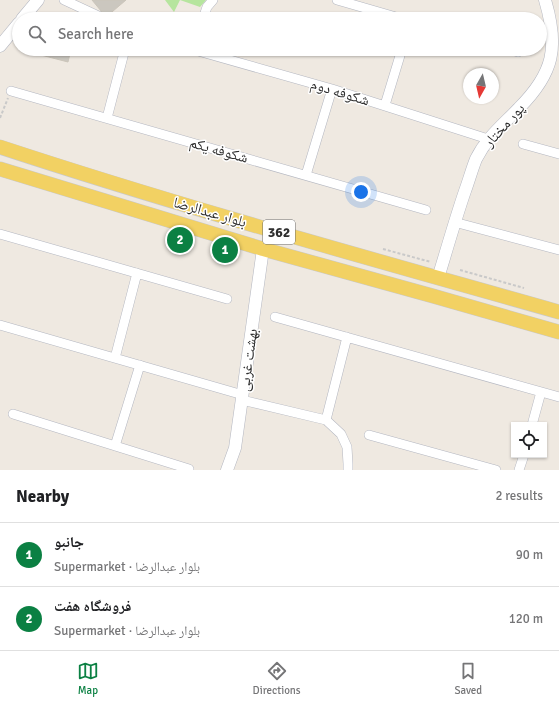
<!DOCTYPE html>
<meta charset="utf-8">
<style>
:root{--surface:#fff;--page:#f2f2f2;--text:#202124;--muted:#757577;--line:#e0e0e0;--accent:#0b8043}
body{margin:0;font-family:Signika,"Noto Naskh Arabic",sans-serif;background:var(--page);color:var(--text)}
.controls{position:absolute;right:12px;bottom:12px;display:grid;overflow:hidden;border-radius:0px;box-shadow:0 1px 3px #0004}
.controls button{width:36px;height:36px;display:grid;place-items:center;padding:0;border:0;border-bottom:1px solid var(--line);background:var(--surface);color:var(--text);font:20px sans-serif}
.compass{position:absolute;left:463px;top:68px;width:36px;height:36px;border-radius:50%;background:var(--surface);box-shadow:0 1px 3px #0004;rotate:188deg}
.you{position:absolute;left:361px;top:192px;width:14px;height:14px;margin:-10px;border:3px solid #fff;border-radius:50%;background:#1a73e8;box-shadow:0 0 0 6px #1a73e833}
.badge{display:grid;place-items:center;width:26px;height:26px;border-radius:50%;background:var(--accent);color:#fff;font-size:13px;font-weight:700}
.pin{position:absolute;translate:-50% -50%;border:2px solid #fff;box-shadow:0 1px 4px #0006}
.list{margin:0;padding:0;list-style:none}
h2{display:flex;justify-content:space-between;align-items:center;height:52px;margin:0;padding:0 16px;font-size:17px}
h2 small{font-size:13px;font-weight:400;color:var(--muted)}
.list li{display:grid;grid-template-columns:26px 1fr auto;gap:12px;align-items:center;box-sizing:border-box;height:64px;padding:0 16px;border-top:1px solid var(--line)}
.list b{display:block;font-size:15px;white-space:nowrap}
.list p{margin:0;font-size:13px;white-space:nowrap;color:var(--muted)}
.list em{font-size:13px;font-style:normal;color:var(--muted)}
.icon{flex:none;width:22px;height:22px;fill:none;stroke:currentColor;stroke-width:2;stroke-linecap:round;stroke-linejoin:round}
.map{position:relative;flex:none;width:559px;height:470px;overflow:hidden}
.search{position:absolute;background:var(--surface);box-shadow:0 1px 3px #0004;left:12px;right:12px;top:12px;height:44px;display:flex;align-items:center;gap:10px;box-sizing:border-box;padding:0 14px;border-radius:22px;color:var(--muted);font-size:15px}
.sheet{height:180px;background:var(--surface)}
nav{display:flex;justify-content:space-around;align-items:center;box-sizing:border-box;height:56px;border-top:1px solid var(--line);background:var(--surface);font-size:11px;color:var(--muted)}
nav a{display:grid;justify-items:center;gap:2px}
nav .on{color:var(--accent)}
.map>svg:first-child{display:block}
</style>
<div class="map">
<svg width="559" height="470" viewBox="0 0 559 470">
<rect width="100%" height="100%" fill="#efe9e1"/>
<!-- green -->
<path fill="#b6e59e" d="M165,0h41l-6,7 -20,-7 -6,12z"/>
<!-- building -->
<path fill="#cbc7bf" stroke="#cbc5ba" d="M92,0h34l-20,17z
M48,49h23l-3,13 -27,-7z"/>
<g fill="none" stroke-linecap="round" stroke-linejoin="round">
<defs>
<path id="street" d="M64,0l41,19
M337,0l66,19
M203,19l4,-12 6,-7
M191,49l141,40 156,50
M508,49l10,3
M11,91l415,119
M385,105l17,-56
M107,118l18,-69
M523,144l36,10
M306,175l26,-86
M454,222l105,28
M0,234l227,65
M275,317l284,80
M0,325l243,70
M115,358l22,-85
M242,400l84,20 15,14 6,13 1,17v6
M13,414l176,55
M326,420l21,-83
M532,425l9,-33
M369,435l127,35
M115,446l25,-81
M519,470l5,-15"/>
<path id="secondary" d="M22,19l16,-19
M0,46l19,-23
M438,278c9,-29 17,-58 27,-87 4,-11 7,-22 11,-32 11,-22 27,-34 43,-51 35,-35 40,-61 26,-108
M227,470l8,-22 28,-199"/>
<path id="primary" d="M0,147c185,61 372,112 559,165
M0,169l263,80 170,47 126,36"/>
</defs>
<!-- street casing -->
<use href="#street" stroke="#b4b7c1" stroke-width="10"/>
<!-- secondary casing -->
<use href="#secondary" stroke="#b4b7c1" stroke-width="13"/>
<!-- primary casing -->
<use href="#primary" stroke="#c9c9c9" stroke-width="15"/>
<!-- path -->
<path stroke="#c9c9c9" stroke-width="2" stroke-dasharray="3 2" stroke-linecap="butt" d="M0,118l8,-20
M383,249l48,13
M460,270l64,18"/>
<!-- street -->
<use href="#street" stroke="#fff" stroke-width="9"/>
<!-- secondary -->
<use href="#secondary" stroke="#fff" stroke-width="12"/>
<!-- primary -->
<use href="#primary" stroke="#f2d163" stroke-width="14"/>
</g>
<g text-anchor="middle" stroke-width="3" stroke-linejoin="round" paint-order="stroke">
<!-- shield labels -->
<rect fill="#fff" stroke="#6d6d6d" stroke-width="1" x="263" y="220" width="32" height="24" rx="3"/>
<g font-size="14" font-weight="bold" fill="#2e2e2e">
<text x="279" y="237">362</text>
</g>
<!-- street labels -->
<g font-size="15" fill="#2e2e2e" stroke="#fff">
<text transform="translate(340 92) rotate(17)" y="5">شکوفه دوم</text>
<text transform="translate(504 125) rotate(-48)" y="5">پور مختار</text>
<text transform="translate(219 150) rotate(16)" y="5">شکوفه یکم</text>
<text transform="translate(210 212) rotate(16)" y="5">بلوار عبدالرضا</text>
<text transform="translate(248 360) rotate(-82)" y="5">بهشت غربی</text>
</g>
</g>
</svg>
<div class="controls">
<button><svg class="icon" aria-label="locate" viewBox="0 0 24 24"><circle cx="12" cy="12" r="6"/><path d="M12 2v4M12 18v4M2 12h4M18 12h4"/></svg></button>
</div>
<svg class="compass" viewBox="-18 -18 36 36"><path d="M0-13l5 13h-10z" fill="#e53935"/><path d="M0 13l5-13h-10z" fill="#757577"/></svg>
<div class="you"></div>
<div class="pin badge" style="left:225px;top:250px">1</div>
<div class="pin badge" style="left:180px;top:240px">2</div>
<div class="search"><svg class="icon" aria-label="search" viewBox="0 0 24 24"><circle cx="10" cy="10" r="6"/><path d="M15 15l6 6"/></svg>Search here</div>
</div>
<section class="sheet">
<h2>Nearby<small>2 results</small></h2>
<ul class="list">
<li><span class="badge">1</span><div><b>جانبو</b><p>Supermarket · بلوار عبدالرضا</p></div><em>90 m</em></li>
<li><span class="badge">2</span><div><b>فروشگاه هفت</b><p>Supermarket · بلوار عبدالرضا</p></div><em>120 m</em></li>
</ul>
</section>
<nav>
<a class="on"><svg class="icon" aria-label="map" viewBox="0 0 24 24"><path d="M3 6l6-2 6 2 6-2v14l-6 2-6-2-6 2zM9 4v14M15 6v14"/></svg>Map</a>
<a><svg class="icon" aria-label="directions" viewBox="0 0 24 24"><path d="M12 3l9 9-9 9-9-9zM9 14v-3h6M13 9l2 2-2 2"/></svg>Directions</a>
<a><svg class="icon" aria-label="saved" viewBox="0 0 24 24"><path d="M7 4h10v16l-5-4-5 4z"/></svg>Saved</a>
</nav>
